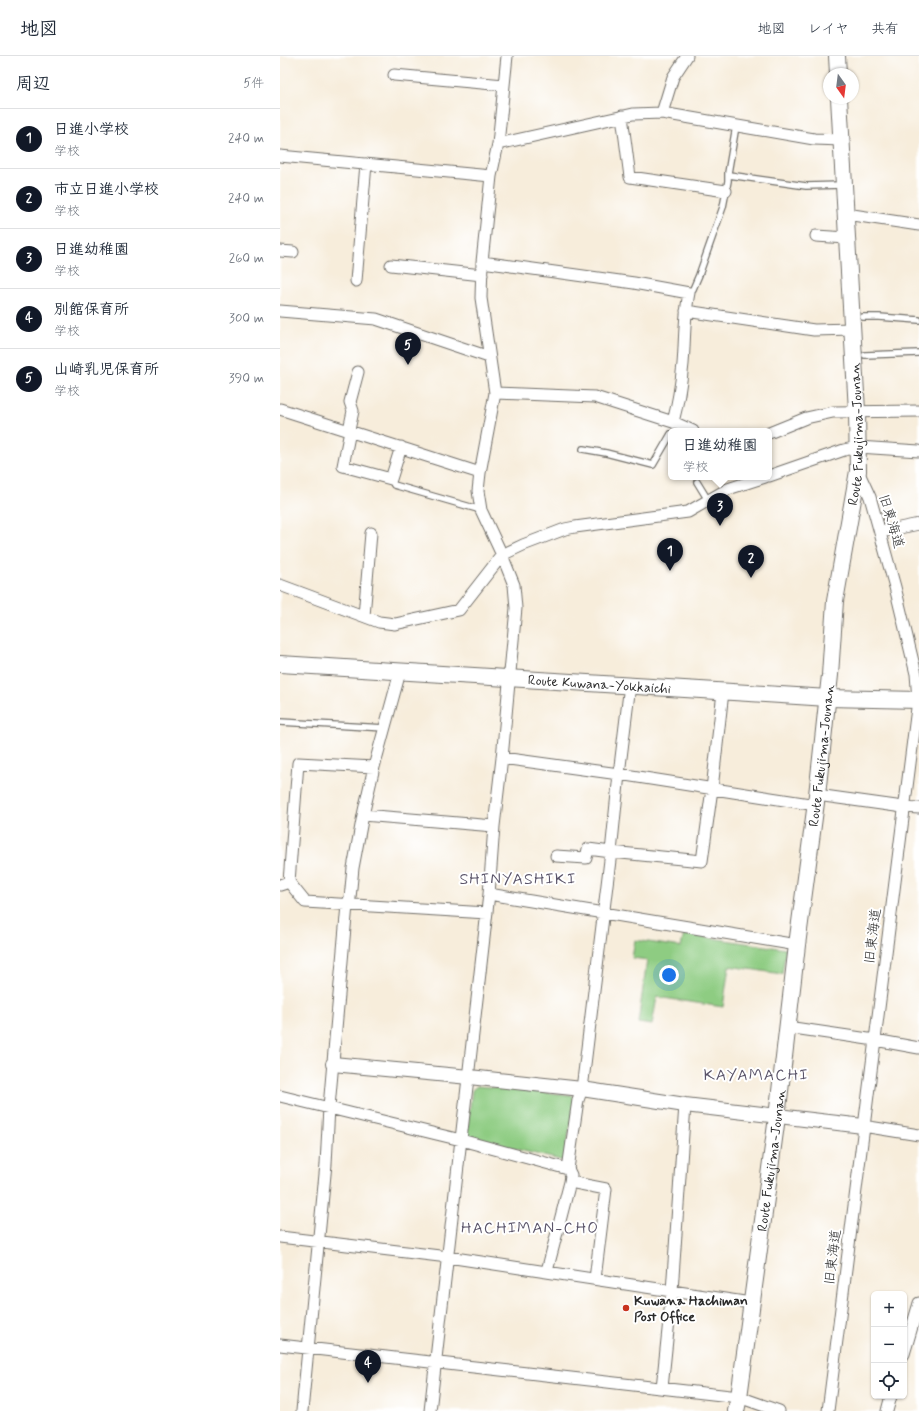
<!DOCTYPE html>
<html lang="ja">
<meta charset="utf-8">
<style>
:root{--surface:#fff;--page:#f2f2f3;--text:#1f2937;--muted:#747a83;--line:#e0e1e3;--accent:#111827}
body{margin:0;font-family:Mynerve,"Klee One",sans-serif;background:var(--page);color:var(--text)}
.controls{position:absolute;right:12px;bottom:12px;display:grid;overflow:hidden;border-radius:6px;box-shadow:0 1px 3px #0004}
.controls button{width:36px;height:36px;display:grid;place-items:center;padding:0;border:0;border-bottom:1px solid var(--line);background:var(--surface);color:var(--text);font:20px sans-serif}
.compass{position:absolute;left:543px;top:12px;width:36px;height:36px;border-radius:50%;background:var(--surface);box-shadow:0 1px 3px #0004;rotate:166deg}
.you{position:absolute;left:389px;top:919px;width:14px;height:14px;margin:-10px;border:3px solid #fff;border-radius:50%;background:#1a73e8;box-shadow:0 0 0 6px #1a73e833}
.badge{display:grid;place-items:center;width:26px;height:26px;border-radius:50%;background:var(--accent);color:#fff;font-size:13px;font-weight:700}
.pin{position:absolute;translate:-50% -33px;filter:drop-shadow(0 1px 2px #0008)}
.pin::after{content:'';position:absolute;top:21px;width:14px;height:12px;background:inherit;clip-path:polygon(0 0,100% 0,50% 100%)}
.popup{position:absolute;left:388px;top:372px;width:104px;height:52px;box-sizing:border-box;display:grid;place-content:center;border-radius:6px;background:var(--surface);filter:drop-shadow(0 1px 3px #0005);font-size:13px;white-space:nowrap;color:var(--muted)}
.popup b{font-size:15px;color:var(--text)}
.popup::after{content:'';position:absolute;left:50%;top:100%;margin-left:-8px;border:8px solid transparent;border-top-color:var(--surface)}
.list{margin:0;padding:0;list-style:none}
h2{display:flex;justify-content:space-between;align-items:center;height:52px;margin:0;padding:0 16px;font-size:17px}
h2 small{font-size:13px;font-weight:400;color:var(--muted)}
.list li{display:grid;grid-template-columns:26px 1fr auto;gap:12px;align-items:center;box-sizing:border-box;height:60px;padding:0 16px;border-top:1px solid var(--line)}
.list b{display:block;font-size:15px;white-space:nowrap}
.list p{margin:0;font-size:13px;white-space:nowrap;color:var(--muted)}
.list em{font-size:13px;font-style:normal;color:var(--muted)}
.icon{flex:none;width:22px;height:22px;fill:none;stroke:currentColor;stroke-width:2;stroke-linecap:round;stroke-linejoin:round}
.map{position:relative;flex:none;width:639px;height:1355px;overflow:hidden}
header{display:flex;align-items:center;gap:24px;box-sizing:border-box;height:56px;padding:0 20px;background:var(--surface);border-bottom:1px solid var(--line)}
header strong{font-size:19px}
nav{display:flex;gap:22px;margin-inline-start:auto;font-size:14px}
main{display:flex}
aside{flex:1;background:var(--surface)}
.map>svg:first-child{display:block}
</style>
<header>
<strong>地図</strong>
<nav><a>地図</a><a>レイヤ</a><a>共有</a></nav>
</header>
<main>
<aside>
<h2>周辺<small>5件</small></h2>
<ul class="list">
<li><span class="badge">1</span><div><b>日進小学校</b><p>学校</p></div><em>240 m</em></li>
<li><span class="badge">2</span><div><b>市立日進小学校</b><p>学校</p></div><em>240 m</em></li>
<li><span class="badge">3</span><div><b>日進幼稚園</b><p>学校</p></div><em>260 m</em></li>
<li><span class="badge">4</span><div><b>別館保育所</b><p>学校</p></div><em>300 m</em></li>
<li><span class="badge">5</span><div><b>山崎乳児保育所</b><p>学校</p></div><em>390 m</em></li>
</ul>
</aside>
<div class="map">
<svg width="639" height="1355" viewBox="0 0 639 1355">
<rect width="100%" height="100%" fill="#fff"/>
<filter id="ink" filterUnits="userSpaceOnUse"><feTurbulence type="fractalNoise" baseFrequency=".025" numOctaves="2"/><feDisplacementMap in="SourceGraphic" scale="8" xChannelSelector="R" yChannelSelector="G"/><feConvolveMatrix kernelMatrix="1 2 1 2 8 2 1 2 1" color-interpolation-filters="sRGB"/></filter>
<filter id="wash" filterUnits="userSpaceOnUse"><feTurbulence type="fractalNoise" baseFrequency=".012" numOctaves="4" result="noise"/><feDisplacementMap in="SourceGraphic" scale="16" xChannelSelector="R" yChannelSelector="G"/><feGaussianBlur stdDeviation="0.9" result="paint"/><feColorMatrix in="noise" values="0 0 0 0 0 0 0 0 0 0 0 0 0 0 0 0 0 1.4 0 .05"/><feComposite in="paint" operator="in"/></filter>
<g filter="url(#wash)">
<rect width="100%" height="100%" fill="#f7eddb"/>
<!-- green -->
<path fill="#8ecc82" stroke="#5c7c56" d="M404,878l102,15 -4,25 -53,-8 -6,41 -66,-10 -5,28 -14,-2 9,-63 -15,-2 3,-18 46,7z
M197,1030l95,9 3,4 -11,62 -93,-23 -4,-4 5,-44z"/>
</g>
<g filter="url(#ink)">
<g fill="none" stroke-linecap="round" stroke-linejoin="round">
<defs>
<path id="service" d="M449,119l77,11 36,-1
M409,237l4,-4 6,-14 24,-68 5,-26v-8l8,-47
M583,261h16l40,3
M585,299l54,-2
M303,393l23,4 47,12 18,-31
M111,423l3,6 87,25
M417,426l11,18
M0,666l105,6"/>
<path id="minor" d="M114,19l110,10
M382,57l11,-36 14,-21
M342,60l8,61 96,14
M218,88l135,-30 29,-1 152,26 28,1
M0,100l211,20
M566,158l73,11
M536,180l31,2
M0,195l13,1
M202,206l152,21 55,10c-5,24 -4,47 -6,71 -2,20 -5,39 -10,58
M111,209l91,10
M76,225l10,-117
M0,255l96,8 113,38
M406,255l128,19 38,-1
M215,337l100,4 78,25 20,9
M0,353l200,64
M69,374l4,-19 -3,-9 8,-30
M70,375l-7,35 48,13 10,-32
M489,377l37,-15 27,-6 86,-1
M489,420l75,-26 14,-3 61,4
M600,476l39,-8
M0,529l99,37 16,2 64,-14 43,-55 21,-10 42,-16 10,-2 113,-15 40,-23 37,-12
M84,560l7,-83
M222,702l117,16 197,31
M537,739l86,12 16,1
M83,759l131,11
M276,800l30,2 2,-9 23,3 91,9 10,-72 11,-97
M9,826l16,20 182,11
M0,829l9,-3 9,-119 76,4
M209,838l308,51
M507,971l88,13 44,8
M0,1040l181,44 107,29
M583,1070l56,9
M0,1181l168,20 303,46
M267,1215l23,-89
M315,1223l11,-90 -36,-7 1,-7 -3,-6 10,-69 4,-11 29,-237 8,-78 11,-89
M0,1289l459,52 40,14
M624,1298l15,-51
M382,1332l10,-97 13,-186
M22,1355l24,-247 3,-57 18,-202 3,-7 3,-30 10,-53 11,-48 26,-95
M150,1355l59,-517 5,-68 8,-68 14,-150 -2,-23 -12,-30 -21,-45 -3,-19 2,-18 15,-80 -14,-95 1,-36 9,-86 7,-32 9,-88
M548,1355l90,-711 -2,-26 -21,-87 -25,-90 -12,-26
M607,1355l4,-15"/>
<path id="tertiary" d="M53,1008l136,13 113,12 103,16 178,21"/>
<g id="secondary">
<path d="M557,0l1,18"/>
<path id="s1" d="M0,608l548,34 91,2"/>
<path id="s2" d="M456,1355l3,-14 38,-280 20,-172 20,-150 13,-120 5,-74 23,-130 -1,-60 -18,-313"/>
</g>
</defs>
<!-- service casing -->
<use href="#service" stroke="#726f69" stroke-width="8"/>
<!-- minor casing -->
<use href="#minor" stroke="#726f69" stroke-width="13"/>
<!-- tertiary casing -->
<use href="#tertiary" stroke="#726f69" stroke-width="16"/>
<!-- secondary casing -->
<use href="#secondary" stroke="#726f69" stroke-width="18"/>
<!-- service -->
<use href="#service" stroke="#fff" stroke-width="5.5"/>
<!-- minor -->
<use href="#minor" stroke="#fff" stroke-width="11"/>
<!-- tertiary -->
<use href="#tertiary" stroke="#fff" stroke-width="14"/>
<!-- secondary -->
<use href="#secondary" stroke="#fff" stroke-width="16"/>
</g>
</g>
<!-- markers -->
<circle fill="#c8321e" stroke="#fff" stroke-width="1.5" cx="346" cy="1252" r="4"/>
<g text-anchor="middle" stroke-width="4" stroke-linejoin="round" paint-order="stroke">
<!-- street labels -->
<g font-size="14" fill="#2b2b2b" stroke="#fff">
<text dy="5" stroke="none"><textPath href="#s2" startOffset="985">Route Fukujima-Jounan</textPath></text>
<text transform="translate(612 465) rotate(73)" y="5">旧東海道</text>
<text dy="5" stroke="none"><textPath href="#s1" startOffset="320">Route Kuwana-Yokkaichi</textPath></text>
<text dy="5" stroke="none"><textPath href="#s2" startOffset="661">Route Fukujima-Jounan</textPath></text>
<text transform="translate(592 880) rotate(-83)" y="5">旧東海道</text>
<text dy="5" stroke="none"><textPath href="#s2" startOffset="253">Route Fukujima-Jounan</textPath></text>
<text transform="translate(552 1201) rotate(-83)" y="5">旧東海道</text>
</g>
<!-- poi labels -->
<g font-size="14" font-weight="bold" fill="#2b2b2b" stroke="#fff" text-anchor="start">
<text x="354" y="1249">Kuwana Hachiman<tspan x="354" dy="16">Post Office</tspan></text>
</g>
<!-- quarter labels -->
<g font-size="16" letter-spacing="1" fill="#5a5469" stroke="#fff">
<text x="238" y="828">SHINYASHIKI</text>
<text x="476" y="1024">KAYAMACHI</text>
<text x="250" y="1177">HACHIMAN-CHO</text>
</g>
</g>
</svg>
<div class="controls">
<button>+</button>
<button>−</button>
<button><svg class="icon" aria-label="locate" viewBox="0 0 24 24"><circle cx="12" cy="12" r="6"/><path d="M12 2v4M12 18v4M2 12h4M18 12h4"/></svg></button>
</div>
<svg class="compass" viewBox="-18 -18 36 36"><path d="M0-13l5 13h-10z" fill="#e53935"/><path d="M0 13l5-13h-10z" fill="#747a83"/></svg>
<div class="you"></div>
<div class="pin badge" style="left:390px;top:515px">1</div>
<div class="pin badge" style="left:471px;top:522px">2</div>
<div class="pin badge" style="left:440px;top:470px">3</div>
<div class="popup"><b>日進幼稚園</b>学校</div>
<div class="pin badge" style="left:88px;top:1327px">4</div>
<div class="pin badge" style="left:128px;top:309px">5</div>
</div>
</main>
